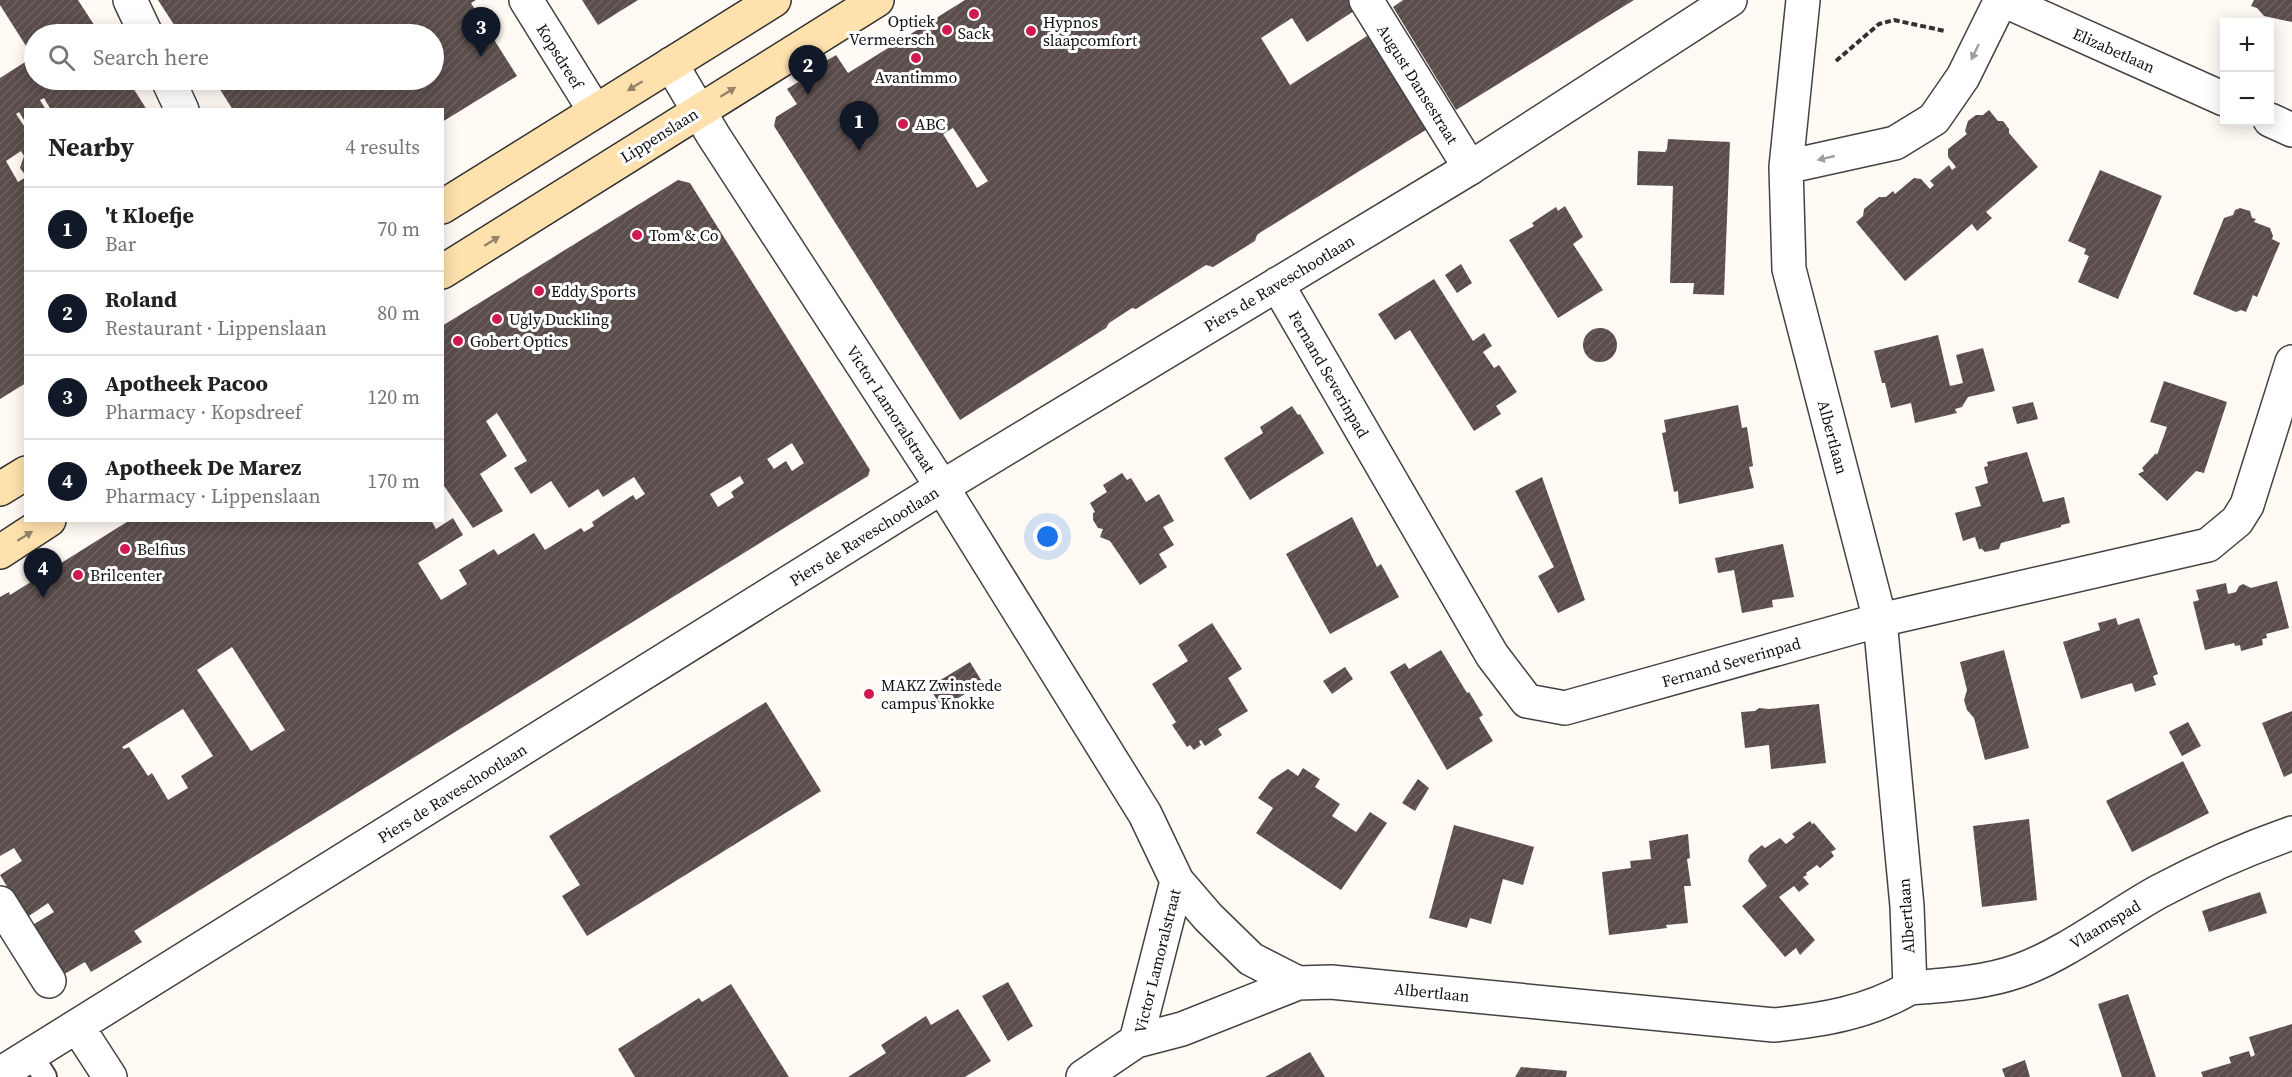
<!DOCTYPE html>
<meta charset="utf-8">
<style>
:root{--surface:#fff;--page:#f2f2f2;--text:#222;--muted:#767676;--line:#e0e0e0;--accent:#111827}
body{margin:0;font-family:"Source Serif 4",serif;background:var(--page);color:var(--text)}
.controls{position:absolute;right:18px;top:18px;display:grid;overflow:hidden;border-radius:0px;box-shadow:0 3px 15px #0003}
.controls button{width:54px;height:54px;display:grid;place-items:center;padding:0;border:0;border-bottom:2px solid var(--line);background:var(--surface);color:var(--text);font:30px sans-serif}
.you{position:absolute;left:1048px;top:537px;width:21px;height:21px;margin:-15px;border:4px solid #fff;border-radius:50%;background:#1a73e8;box-shadow:0 0 0 9px #1a73e833}
.badge{display:grid;place-items:center;width:39px;height:39px;border-radius:50%;background:var(--accent);color:#fff;font-size:20px;font-weight:700}
.pin{position:absolute;translate:-50% -50px;filter:drop-shadow(0 2px 3px #0008)}
.pin::after{content:'';position:absolute;top:32px;width:21px;height:18px;background:inherit;clip-path:polygon(0 0,100% 0,50% 100%)}
.list{margin:0;padding:0;list-style:none}
h2{display:flex;justify-content:space-between;align-items:center;height:78px;margin:0;padding:0 24px;font-size:26px}
h2 small{font-size:20px;font-weight:400;color:var(--muted)}
.list li{display:grid;grid-template-columns:39px 1fr auto;gap:18px;align-items:center;box-sizing:border-box;height:84px;padding:0 24px;border-top:2px solid var(--line)}
.list b{display:block;font-size:22px;white-space:nowrap}
.list p{margin:0;font-size:20px;white-space:nowrap;color:var(--muted)}
.list em{font-size:20px;font-style:normal;color:var(--muted)}
.icon{flex:none;width:33px;height:33px;fill:none;stroke:currentColor;stroke-width:2;stroke-linecap:round;stroke-linejoin:round}
.map{position:relative;flex:none;width:2292px;height:1077px;overflow:hidden}
.search{position:absolute;background:var(--surface);box-shadow:0 3px 15px #0003;left:24px;top:24px;width:420px;height:66px;display:flex;align-items:center;gap:15px;box-sizing:border-box;padding:0 21px;border-radius:33px;color:var(--muted);font-size:22px}
.panel{position:absolute;background:var(--surface);box-shadow:0 3px 15px #0003;left:24px;top:108px;width:420px;height:414px;border-radius:0px}
.map>svg:first-child{display:block}
</style>
<div class="map">
<svg width="2292" height="1077" viewBox="0 0 2292 1077">
<defs>
<pattern id="building-hatch" width="6" height="6" patternUnits="userSpaceOnUse" patternTransform="scale(1.5)"><rect width="6" height="6" fill="#5a4d4b"/><path d="M-1 1l2-2M0 6l6-6M5 7l2-2" fill="none" stroke="#6d6261"/></pattern>
</defs>
<rect width="100%" height="100%" fill="#fffaf3"/>
<!-- building -->
<path fill="url(#building-hatch)" fill-rule="evenodd" d="M0,0h78l22,34h-66v46h94l19,30h-96l-7,-12 -4,2 6,10h-20v13l-7,-11 -3,2 10,15v47l-6,-8 4,-12 -3,-5 -15,10 12,21 8,-5v206l-26,16v-321l33,-21 -33,-52z
M158,0h318l-5,3 46,73 -75,46v-12h-209l-19,-30h220v-46h-254z
M582,0h56l-40,25z
M965,0h395l3,5 -56,37 -15,-24 -31,20 29,47 88,-56 59,94 -176,109 -4,3 -2,6 -42,26 -7,-2 -70,44 -4,-1 -23,15 -3,5 -146,92 -186,-294 2,-9 21,-13 -10,-15 26,-16 -2,-3 25,-15 12,18zM953,128l35,53 -11,7 -34,-54z
M1403,0h231l-178,110 -63,-103z
M2254,0h38v22l-28,-6 -7,-8 -6,-2z
M1989,110l9,11h5l6,8v4l29,34 -52,45 6,6 -15,13 -5,-7 -67,57 -49,-59 7,-6 1,-7 15,-12h7l7,-6 2,3 19,-16 7,1 9,10 4,-4 -4,-4 19,-16 3,5 4,-3 -8,-10v-8l19,-15 -2,-3 3,-10 8,-6h7z
M1668,139l62,3 -6,153 -31,-1 1,-11h-24l3,-97 -36,-1 1,-34 27,1 2,-3z
M2100,170l62,26 -44,103 -40,-17 11,-26 -5,-2 2,-5 -18,-8z
M678,180l12,3 180,287 -2,6 -734,455 8,11 -51,30 -6,-10 -24,14 -30,-50 23,-14 -6,-9 -22,15 -26,-43 22,-14 -8,-13 -14,8v-259l9,-5 1,3 120,-75h301l5,9 17,-11 10,17 -45,28 23,37 26,-16 -8,-14 35,-21 4,6 36,-22 11,17 36,-22 3,4 10,-6 -2,-4 41,-27 3,5 9,-6 -11,-17 -31,20 -5,-8 -29,19 -18,-27 -20,13 -17,-26 13,-7 -30,-48 -11,8 21,35 -27,18 23,37 -30,17 -31,-45v-157zM792,443l12,20 -12,8 -6,-10 -12,8 -7,-10zM740,476l4,7 -13,9 3,5 -16,10 -8,-13zM232,647l53,83 -34,21 -54,-81zM183,709l30,47 -32,20 7,12 -20,12 -16,-27 -4,3 -19,-29 -5,2 -2,-2z
M1565,206l18,31 -10,7 30,46 -45,28 -49,-78 25,-14 -2,-3 24,-16 2,4z
M2240,208l10,3 2,7 4,1 -2,3 16,6 3,8 -1,3 8,4 -23,54 -4,-2 -7,17 -5,-2 -5,2 -43,-18 31,-76 9,-3 2,-5z
M1461,264l11,19 -15,10 -12,-18z
M1434,279l39,62 11,-8 8,13 -9,6 11,16 5,-3 18,27 -21,14 5,8 -27,17 -64,-101 -15,10 -17,-26z
M1583 345a17 17 0 1 1 34 0a17 17 0 1 1-34 0Z
M1938,335l12,51 13,-3 -7,-28 27,-7 12,43 -27,6 -6,10 -7,2 2,4 -42,10 -4,-20 -20,5 -6,-25h-3l-8,-32z
M2164,381l63,21 -23,71 -8,-2 -29,30 -29,-27 6,-3 -2,-3 14,-15 1,2 10,-28 -17,-5z
M2033,402l5,17 -21,5 -5,-17z
M1738,405l4,23 5,-1 6,39 -4,1 5,21 -75,16 -1,-13 -4,1 -12,-59 4,-1 -2,-12z
M1292,406l6,9 2,-1 24,39 -74,47 -26,-42 39,-25 -3,-6z
M2027,452l16,50 21,-5 6,26 -9,2v2l-60,16 -2,6 -14,3 -3,-3h-3l-4,-12 -12,4 -8,-28 26,-7 -6,-19 13,-4 -4,-16 4,-1 -1,-4z
M1122,473l5,7 4,-2 15,24 13,-8 15,27 -11,6 11,18 -15,9 8,13 -27,18 -30,-44 -10,-4 3,-8 -5,-1 -5,-8v-7l2,-1 -5,-9 17,-11 -4,-7z
M1542,477l43,123 -27,13 -20,-37 16,-9 -39,-76z
M1352,517l25,50 4,-3 18,33 -69,37 -44,-80z
M1783,544l11,53 -22,3 1,7 -31,6 -8,-43 -16,3 -3,-15z
M2277,581l12,47 -23,6 1,4 -5,1 1,6 -22,6 -1,-6 -5,1 -1,-3 -29,7 -12,-48 6,-2 -3,-10 30,-7 2,11 8,-2 3,-6 4,-2 8,4z
M2116,618l2,7 21,-7 19,56 -5,2 3,9 -21,7 -3,-9 -51,16 -18,-57 37,-12 -2,-7z
M1212,623l30,46 -14,9 20,33 -30,18 4,6 -17,11 -4,-6 -2,1 2,4 -7,5 -4,-5 -3,2 -15,-22 4,-3 -24,-38 36,-23 -10,-16z
M1441,650l26,43 2,-1 14,23 -4,3 14,23 -46,29 -57,-98 15,-9 4,6z
M2004,650l25,98 -44,12 -11,-42 -7,-8 -3,-10 3,-10 -7,-28z
M970,662l13,21 -41,25 -13,-21z
M1345,667l8,12 -21,15 -9,-13z
M766,702l55,89 -234,145 -25,-40 18,-11 -31,-49z
M1819,704l7,59 -55,6 -2,-24 -24,3 -4,-36 14,-1 4,-3 10,1z
M2292,711v62l-8,4 -22,-54z
M2188,722l13,24 -19,10 -13,-24z
M2183,761l26,52 -77,39 -26,-51z
M1303,768l17,11 -5,8 25,17 -8,12 24,16 14,-20 17,11 -46,67 -85,-57 17,-25 -15,-10 13,-18 17,-11 10,7z
M1418,779l11,9 -14,23 -13,-8z
M2029,819l8,81 -55,7 -9,-81z
M1810,821l2,3 2,-1 22,26 -5,3 3,4 -14,12 -3,-3 -11,8 1,2 -4,2 6,7 -10,8 -5,-6 -15,11 36,43 -15,15 -4,-7 -11,9 -43,-51 25,-20 -19,-25 2,-6 12,-10 3,3 15,-10 6,6 9,-7 -3,-3z
M1454,825l80,22 -11,38 -20,-6 -12,45 -21,-6 -3,10 -38,-10z
M1688,834l2,24 -3,1 4,27h-7l4,37 -22,2 1,3 -58,7 -7,-63 29,-4 -1,-7 21,-2 -2,-18z
M2260,892l7,21 -58,19 -7,-21z
M1008,982l25,44 -25,15 -26,-45z
M731,984l58,93h-154l-17,-28 81,-51 3,4z
M2128,994l28,83h-34l-24,-73z
M958,1009l33,52 -26,16h-117l38,-24 -5,-8 45,-29 5,9z
M2292,1024v53h-89l-2,-5 30,-9 -2,-6 20,-6 2,6 4,-2 -6,-18z
M1310,1052l15,25h-60z
M2025,1060l5,17h-25l-3,-8z
M1521,1067l46,4 -1,6h-51z"/>
<g fill="none" stroke-linecap="round" stroke-linejoin="round">
<defs>
<path id="service" d="M31,1055l14,22"/>
<path id="pedestrian" d="M1366,0l104,168"/>
<path id="minor" d="M130,0l16,34
M526,0l69,111
M671,64l42,71 229,352 203,327 32,67 -41,160
M168,80l14,30
M1786,167l109,-24 39,-24 29,-42 38,-77
M1277,284l215,371 35,46 38,7 315,-88 328,-75 29,-24 10,-16 45,-143
M1177,881l31,36 43,42 47,24
M0,903l49,78
M1910,988c36,-3 74,-5 108,-17 46,-16 97,-55 140,-79 43,-23 88,-43 134,-59
M77,1026l33,51
M0,1074l942,-587 528,-319 260,-168
M1083,1077l53,-36 46,-12 116,-46 33,-1 443,43c48,-5 93,-12 136,-37l-3,-82 -27,-286 -91,-351 -3,-102 17,-167"/>
<path id="tertiary" d="M2003,0l221,99
M2270,120l22,10"/>
<path id="secondary" d="M442,207l332,-207
M442,272l435,-272
M0,489l26,-16
M0,552l49,-32"/>
</defs>
<!-- service casing -->
<use href="#service" stroke="#434343" stroke-width="26"/>
<!-- pedestrian casing -->
<use href="#pedestrian" stroke="#434343" stroke-width="36"/>
<!-- minor casing -->
<use href="#minor" stroke="#434343" stroke-width="36"/>
<!-- tertiary casing -->
<use href="#tertiary" stroke="#434343" stroke-width="36"/>
<!-- secondary casing -->
<use href="#secondary" stroke="#323232" stroke-width="36"/>
<!-- path -->
<path stroke="#323232" stroke-width="4" stroke-dasharray="6 3" stroke-linecap="butt" d="M1836,61l43,-37 15,-4 51,11"/>
<!-- service -->
<use href="#service" stroke="#fff" stroke-width="22"/>
<!-- pedestrian -->
<use href="#pedestrian" stroke="#fff" stroke-width="33"/>
<!-- minor -->
<use href="#minor" stroke="#fff" stroke-width="33"/>
<!-- tertiary -->
<use href="#tertiary" stroke="#fff" stroke-width="33"/>
<!-- secondary -->
<use href="#secondary" stroke="#ffe1ae" stroke-width="33"/>
</g>
<!-- one-way arrows -->
<defs><path id="oneway-solid" d="M-6-.8H1V-3.2L6.5 0L1 3.2V.8H-6Z" transform="scale(1.5)"/></defs>
<g fill="#9f9f9f">
<use href="#oneway-solid" transform="translate(1975 52) rotate(116)"/>
<use href="#oneway-solid" transform="translate(1826 158) rotate(167)"/>
</g>
<g fill="#938367">
<use href="#oneway-solid" transform="translate(635 86) rotate(148)"/>
<use href="#oneway-solid" transform="translate(728 92) rotate(-32)"/>
<use href="#oneway-solid" transform="translate(492 241) rotate(-32)"/>
<use href="#oneway-solid" transform="translate(25 536) rotate(-32)"/>
</g>
<!-- markers -->
<g fill="#ce1a50" stroke="#fff" stroke-width="2">
<circle cx="974" cy="14" r="6"/>
<circle cx="947" cy="30" r="6"/>
<circle cx="1031" cy="31" r="6"/>
<circle cx="916" cy="58" r="6"/>
<circle cx="903" cy="124" r="6"/>
<circle cx="637" cy="235" r="6"/>
<circle cx="539" cy="291" r="6"/>
<circle cx="497" cy="319" r="6"/>
<circle cx="458" cy="341" r="6"/>
<circle cx="125" cy="549" r="6"/>
<circle cx="78" cy="575" r="6"/>
<circle cx="869" cy="694" r="6"/>
</g>
<g text-anchor="middle" stroke-width="6" stroke-linejoin="round" paint-order="stroke">
<!-- poi labels -->
<g font-size="16" fill="#101010" stroke="#fff" text-anchor="start">
<text x="935" y="27" text-anchor="end">Optiek<tspan x="935" dy="18">Vermeersch</tspan></text>
<text x="1043" y="28">Hypnos<tspan x="1043" dy="18">slaapcomfort</tspan></text>
<text x="974" y="39" text-anchor="middle">Sack</text>
<text x="916" y="83" text-anchor="middle">Avantimmo</text>
<text x="915" y="130">ABC</text>
<text x="649" y="241">Tom &amp; Co</text>
<text x="551" y="297">Eddy Sports</text>
<text x="509" y="325">Ugly Duckling</text>
<text x="470" y="347">Gobert Optics</text>
<text x="137" y="555">Belfius</text>
<text x="90" y="581">Brilcenter</text>
<text x="881" y="691">MAKZ Zwinstede<tspan x="881" dy="18">campus Knokke</tspan></text>
</g>
<!-- street labels -->
<g font-size="16" fill="#101010" stroke="#fff">
<text transform="translate(2114 50) rotate(24)" y="6">Elizabetlaan</text>
<text transform="translate(560 56) rotate(58)" y="6">Kopsdreef</text>
<text transform="translate(1418 84) rotate(58)" y="6">August Dansestraat</text>
<text transform="translate(659 135) rotate(-32)" y="6">Lippenslaan</text>
<text transform="translate(1279 283) rotate(-31)" y="6">Piers de Raveschootlaan</text>
<text transform="translate(1329 374) rotate(60)" y="6">Fernand Severinpad</text>
<text transform="translate(891 409) rotate(57)" y="6">Victor Lamoralstraat</text>
<text transform="translate(1833 437) rotate(75)" y="6">Albertlaan</text>
<text transform="translate(864 536) rotate(-32)" y="6">Piers de Raveschootlaan</text>
<text transform="translate(1731 662) rotate(-16)" y="6">Fernand Severinpad</text>
<text transform="translate(452 793) rotate(-32)" y="6">Piers de Raveschootlaan</text>
<text transform="translate(1906 916) rotate(-94)" y="6">Albertlaan</text>
<text transform="translate(2105 924) rotate(-31)" y="6">Vlaamspad</text>
<text transform="translate(1157 961) rotate(-76)" y="6">Victor Lamoralstraat</text>
<text transform="translate(1432 992) rotate(6)" y="6">Albertlaan</text>
</g>
</g>
</svg>
<div class="controls">
<button>+</button>
<button>−</button>
</div>
<div class="you"></div>
<div class="pin badge" style="left:859px;top:151px">1</div>
<div class="pin badge" style="left:808px;top:95px">2</div>
<div class="pin badge" style="left:481px;top:57px">3</div>
<div class="pin badge" style="left:43px;top:598px">4</div>
<div class="search"><svg class="icon" aria-label="search" viewBox="0 0 24 24"><circle cx="10" cy="10" r="6"/><path d="M15 15l6 6"/></svg>Search here</div>
<section class="panel">
<h2>Nearby<small>4 results</small></h2>
<ul class="list">
<li><span class="badge">1</span><div><b>'t Kloefje</b><p>Bar</p></div><em>70 m</em></li>
<li><span class="badge">2</span><div><b>Roland</b><p>Restaurant · Lippenslaan</p></div><em>80 m</em></li>
<li><span class="badge">3</span><div><b>Apotheek Pacoo</b><p>Pharmacy · Kopsdreef</p></div><em>120 m</em></li>
<li><span class="badge">4</span><div><b>Apotheek De Marez</b><p>Pharmacy · Lippenslaan</p></div><em>170 m</em></li>
</ul>
</section>
</div>
